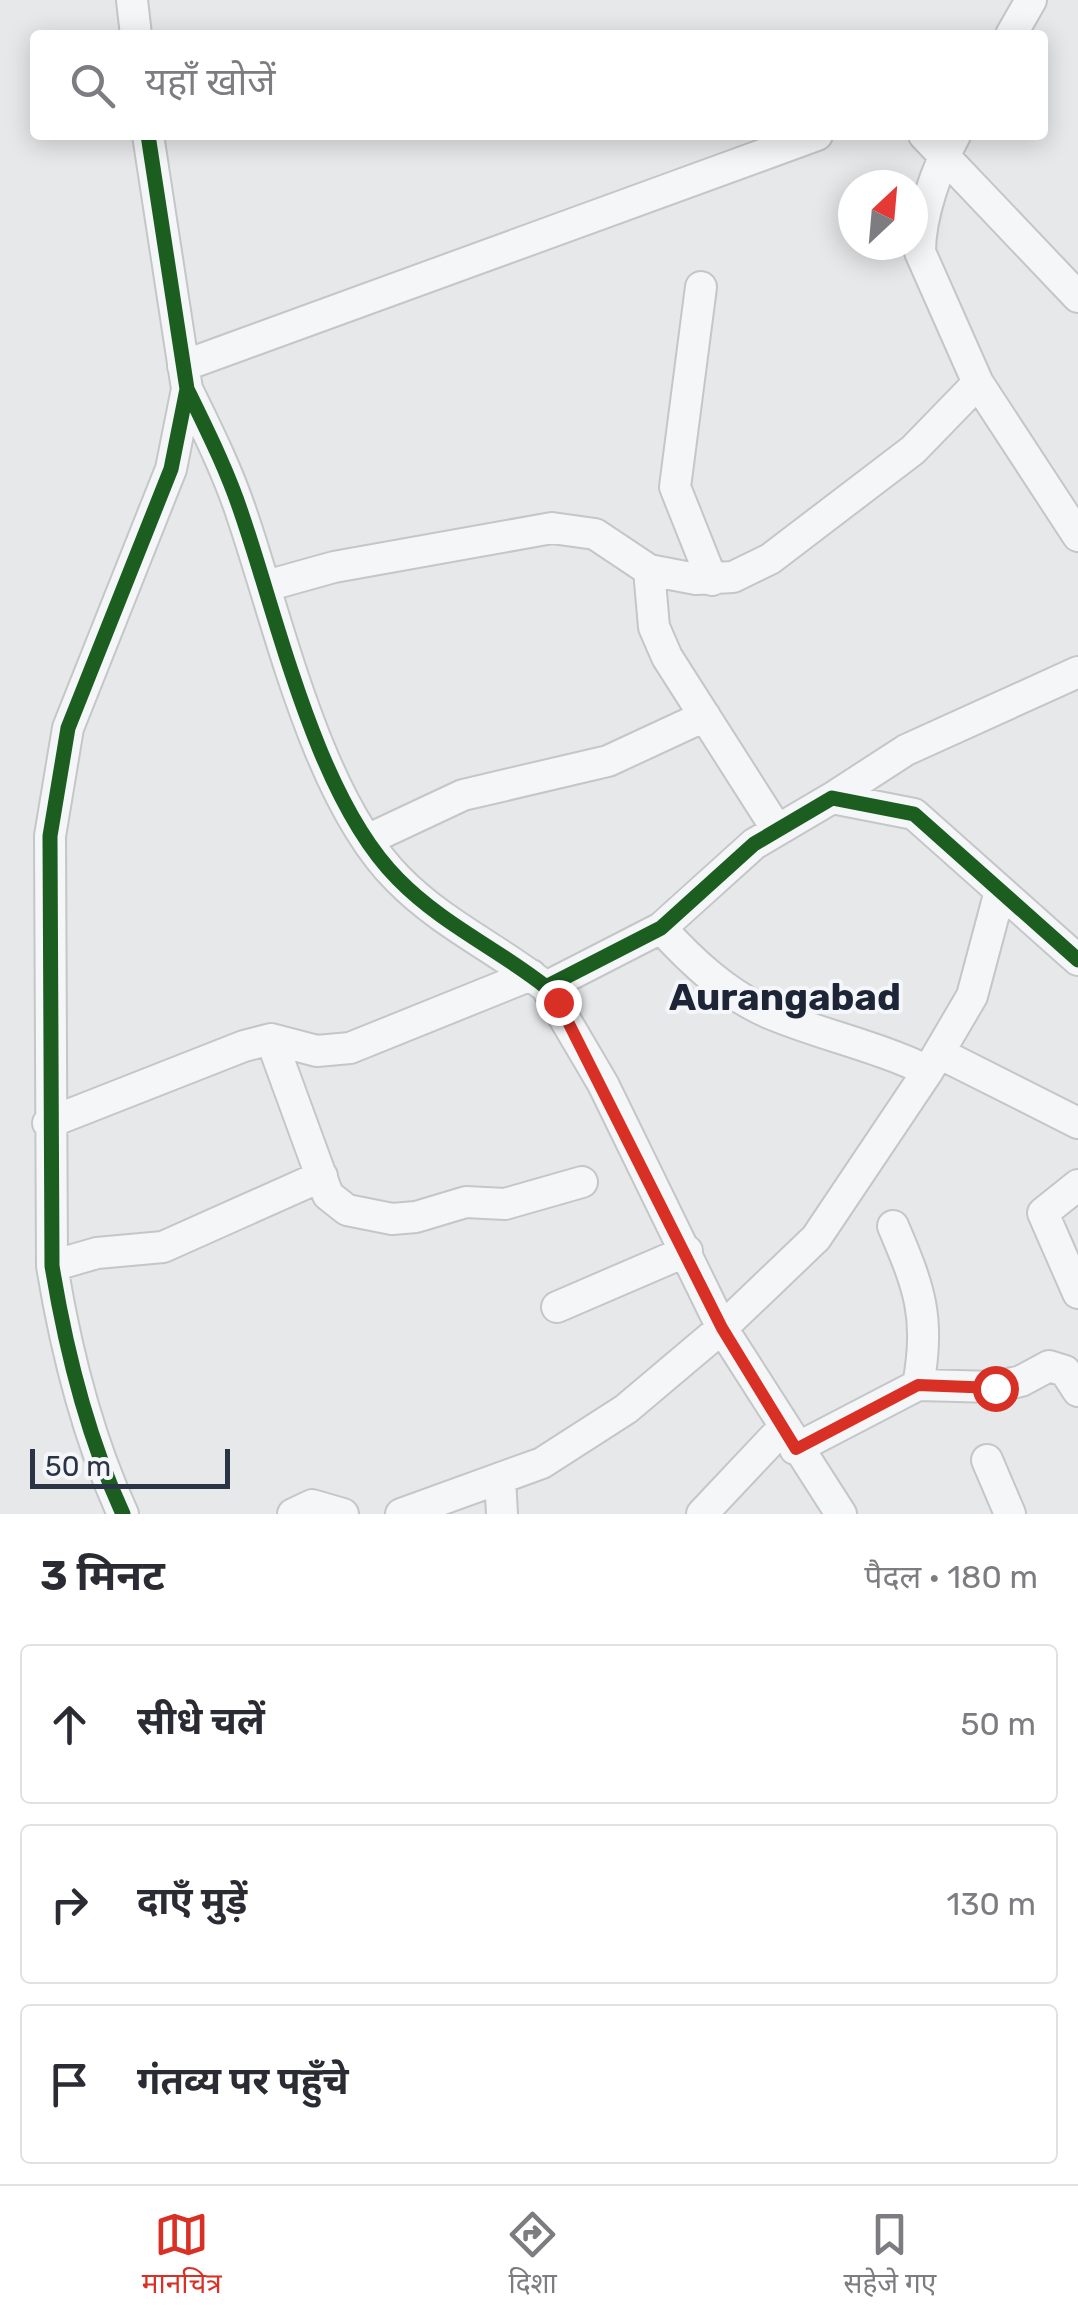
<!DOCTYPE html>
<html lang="hi">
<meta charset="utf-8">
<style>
:root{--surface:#fff;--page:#f7f7f7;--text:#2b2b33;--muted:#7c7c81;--line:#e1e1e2;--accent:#d93025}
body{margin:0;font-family:Rubik,"Noto Sans Devanagari",sans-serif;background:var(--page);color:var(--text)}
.compass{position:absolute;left:838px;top:170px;width:90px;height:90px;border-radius:50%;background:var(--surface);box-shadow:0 5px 25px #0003;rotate:26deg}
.scale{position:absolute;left:30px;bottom:25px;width:200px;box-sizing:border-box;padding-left:10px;border:5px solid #2b3445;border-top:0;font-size:28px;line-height:35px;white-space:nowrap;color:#2b3445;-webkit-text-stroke:8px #f4f6f9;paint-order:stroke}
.stop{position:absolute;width:30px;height:30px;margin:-22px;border:8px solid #d93025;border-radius:50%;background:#fff}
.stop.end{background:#d93025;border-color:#fff;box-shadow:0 2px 10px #0008}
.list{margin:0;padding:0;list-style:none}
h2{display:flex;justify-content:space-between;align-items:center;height:130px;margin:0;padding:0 40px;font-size:42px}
h2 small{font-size:32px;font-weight:400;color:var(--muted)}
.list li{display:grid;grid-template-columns:65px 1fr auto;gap:30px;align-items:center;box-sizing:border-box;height:160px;margin:0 20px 20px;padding:0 20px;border:2px solid var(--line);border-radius:10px}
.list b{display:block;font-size:38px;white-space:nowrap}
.list em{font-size:32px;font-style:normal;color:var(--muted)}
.icon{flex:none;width:55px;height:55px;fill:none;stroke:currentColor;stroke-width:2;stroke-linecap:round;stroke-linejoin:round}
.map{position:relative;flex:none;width:1078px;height:1514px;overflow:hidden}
.search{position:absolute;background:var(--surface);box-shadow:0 5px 25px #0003;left:30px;right:30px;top:30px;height:110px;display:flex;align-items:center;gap:25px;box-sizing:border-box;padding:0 35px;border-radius:10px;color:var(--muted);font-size:38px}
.sheet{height:670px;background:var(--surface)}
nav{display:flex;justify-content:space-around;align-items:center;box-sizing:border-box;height:140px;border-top:2px solid var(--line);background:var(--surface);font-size:28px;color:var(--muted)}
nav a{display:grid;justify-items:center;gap:5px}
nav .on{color:var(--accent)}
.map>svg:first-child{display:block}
</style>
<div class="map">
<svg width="1078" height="1514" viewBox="0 0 1078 1514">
<rect width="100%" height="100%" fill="#e6e8ea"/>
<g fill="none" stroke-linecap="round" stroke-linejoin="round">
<defs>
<path id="street" d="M132,0l4,35
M1011,35l20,-35
M924,135l154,162
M955,135c-18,33 -35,80 -35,117l58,131 100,153
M701,287l-26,200 37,93
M183,366l634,-231
M187,389c20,41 41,83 55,126 37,108 75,283 156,364 44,45 100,70 148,108l115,-59 93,-84 78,-46 82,16 164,146
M649,570l5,57 13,30 109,171
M266,586l68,-19 218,-39 43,6 54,36 47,9 37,-2 37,-18 143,-109 65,-67
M832,798l74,-48 172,-78
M367,840l96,-45 145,-34 97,-45
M661,928c31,34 65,66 108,85 52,22 108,33 159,58
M546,987l57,97 119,244 94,-90 112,-167 44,-75 28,-105
M271,1039l57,156 19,15 45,9 24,-2 50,-15 39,2 77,-22
M939,1053l139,70
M48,1123l196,-77 27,-7 46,12 33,-3 181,-73
M1078,1185l-35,28 35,80
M893,1226c26,61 38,92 25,159
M52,1266l45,-13 66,-6 159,-71
M557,1307l130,-56
M795,1449l123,-64 77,2 26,-6 28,-15 16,5 13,20
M987,1460l23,54
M500,1478l2,36
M123,1514c-36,-78 -57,-163 -71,-248l-2,-430 18,-108 103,-259 16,-80 -39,-254
M293,1514l19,-9 31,9
M401,1514l141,-51 84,-54 96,-81 119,186
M702,1514l81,-86"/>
</defs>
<!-- street casing -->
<use href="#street" stroke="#c4c6c8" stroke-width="34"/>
<!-- street -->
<use href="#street" stroke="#f5f6f7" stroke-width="30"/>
<defs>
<path id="cycleway" d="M187,389c20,41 41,83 55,126 37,108 75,283 156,364 44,45 100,70 148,108l115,-59 93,-84 78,-46 82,16 164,146
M123,1514c-36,-78 -57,-163 -71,-248l-2,-430 18,-108 103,-259 16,-80 -39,-254"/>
</defs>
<!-- cycleway casing -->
<use href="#cycleway" stroke="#f4f6f9" stroke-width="21"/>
<!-- cycleway -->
<use href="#cycleway" stroke="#1b5e20" stroke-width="15"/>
</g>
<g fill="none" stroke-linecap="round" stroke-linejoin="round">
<!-- route -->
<path stroke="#d93025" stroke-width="12" d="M558,1002l164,326 74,121 122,-64 77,3"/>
</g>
<g text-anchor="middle" stroke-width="8" stroke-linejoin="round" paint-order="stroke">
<!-- quarter labels -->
<g font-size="38" font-weight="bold" fill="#1d2536" stroke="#f4f6f9">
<text x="785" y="1010">Aurangabad</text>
</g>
</g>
</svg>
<svg class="compass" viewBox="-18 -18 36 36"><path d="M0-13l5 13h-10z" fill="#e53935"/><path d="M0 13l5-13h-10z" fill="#7c7c81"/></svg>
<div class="scale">50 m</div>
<div class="stop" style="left:995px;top:1388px"></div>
<div class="stop end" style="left:558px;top:1002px"></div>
<div class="search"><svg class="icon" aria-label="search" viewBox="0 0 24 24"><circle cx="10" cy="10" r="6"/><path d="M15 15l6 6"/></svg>यहाँ खोजें</div>
</div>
<section class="sheet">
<h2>3 मिनट<small>पैदल · 180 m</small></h2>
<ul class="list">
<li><svg class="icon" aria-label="ahead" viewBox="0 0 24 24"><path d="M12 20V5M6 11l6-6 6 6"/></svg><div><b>सीधे चलें</b></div><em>50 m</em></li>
<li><svg class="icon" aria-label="right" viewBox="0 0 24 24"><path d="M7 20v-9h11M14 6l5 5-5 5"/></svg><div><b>दाएँ मुड़ें</b></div><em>130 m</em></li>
<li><svg class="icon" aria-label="arrive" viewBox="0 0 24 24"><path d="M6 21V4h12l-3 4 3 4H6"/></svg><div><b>गंतव्य पर पहुँचे</b></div></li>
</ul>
</section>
<nav>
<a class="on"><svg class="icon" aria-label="map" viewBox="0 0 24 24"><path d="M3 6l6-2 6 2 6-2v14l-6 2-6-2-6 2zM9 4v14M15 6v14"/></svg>मानचित्र</a>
<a><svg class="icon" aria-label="directions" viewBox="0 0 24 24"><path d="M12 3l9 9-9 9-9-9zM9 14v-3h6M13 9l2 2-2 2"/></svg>दिशा</a>
<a><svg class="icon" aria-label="saved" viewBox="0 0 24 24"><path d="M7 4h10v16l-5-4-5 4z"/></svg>सहेजे गए</a>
</nav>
